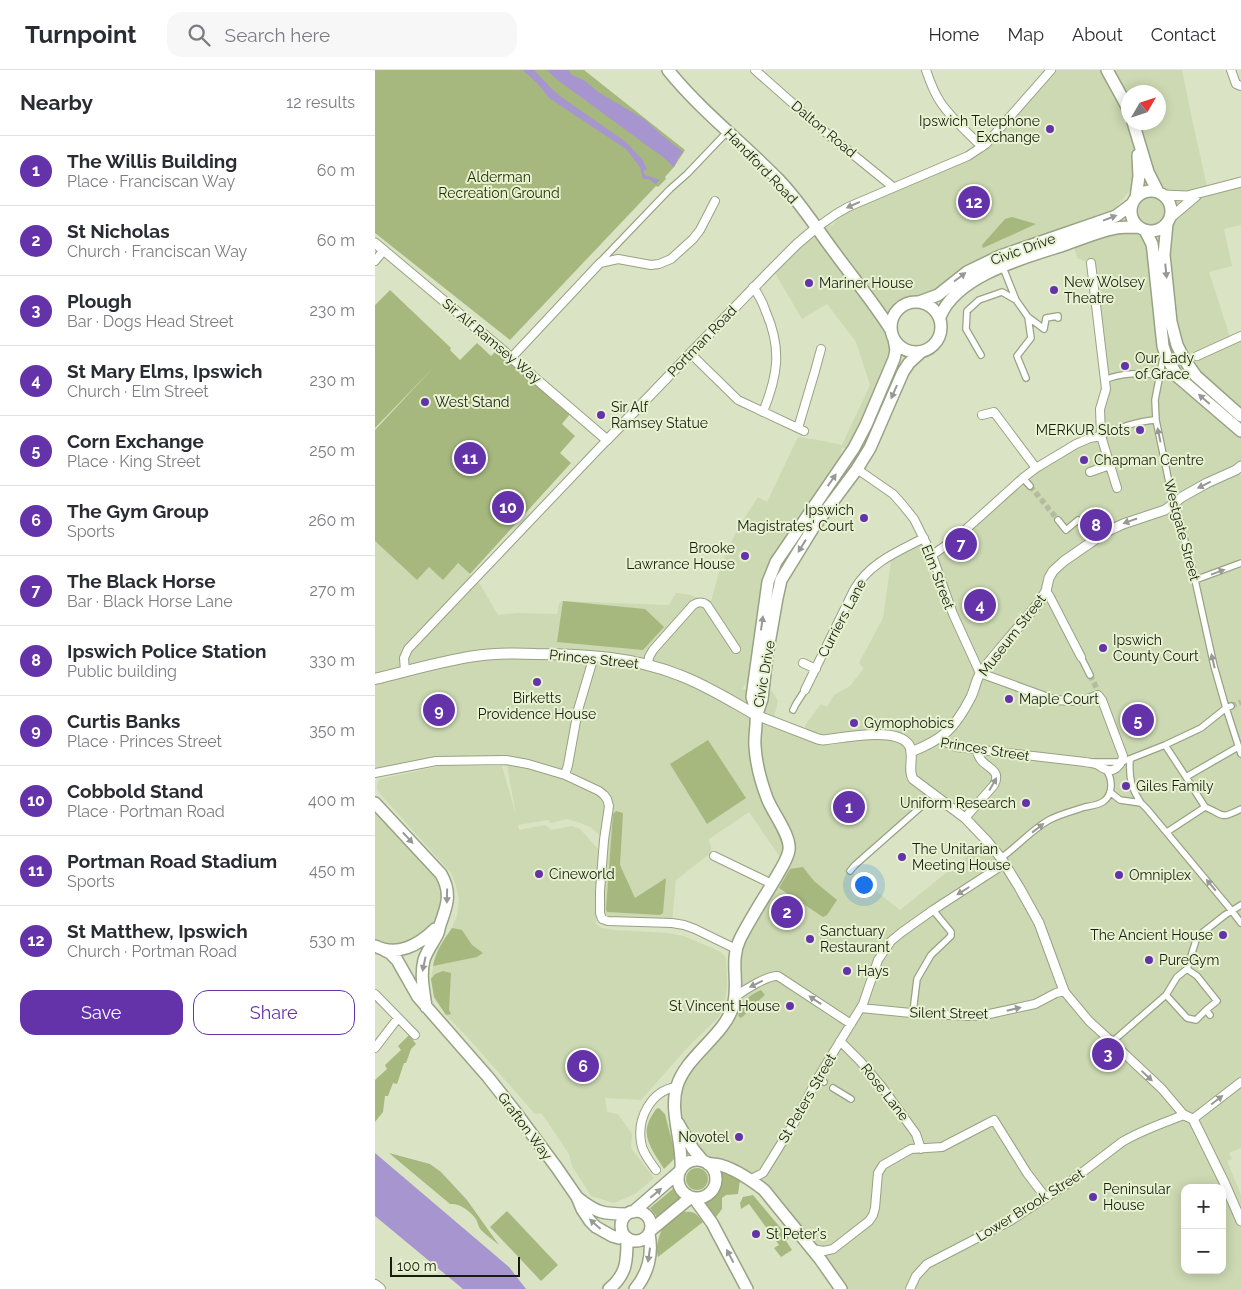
<!DOCTYPE html>
<meta charset="utf-8">
<style>
:root{--surface:#fff;--page:#f7f7f7;--text:#2b2b33;--muted:#7c7c81;--line:#e1e1e2;--accent:#6433aa}
body{margin:0;font-family:Raleway,sans-serif;background:var(--page);color:var(--text)}
.controls{position:absolute;right:15px;bottom:15px;display:grid;overflow:hidden;border-radius:10px;box-shadow:0 2px 12px #0003}
.controls button{width:45px;height:45px;display:grid;place-items:center;padding:0;border:0;border-bottom:1px solid var(--line);background:var(--surface);color:var(--text);font:25px sans-serif}
.compass{position:absolute;left:746px;top:15px;width:45px;height:45px;border-radius:50%;background:var(--surface);box-shadow:0 2px 12px #0003;rotate:51deg}
.scale{position:absolute;left:15px;bottom:12px;width:130px;box-sizing:border-box;padding-left:5px;border:2px solid #191d11;border-top:0;font-size:14px;line-height:18px;white-space:nowrap;color:#191d11;-webkit-text-stroke:4px #e7f2d1;paint-order:stroke}
.you{position:absolute;left:488px;top:814px;width:18px;height:18px;margin:-12px;border:4px solid #fff;border-radius:50%;background:#1a73e8;box-shadow:0 0 0 8px #1a73e833}
.badge{display:grid;place-items:center;width:32px;height:32px;border-radius:50%;background:var(--accent);color:#fff;font-size:16px;font-weight:700}
.pin{position:absolute;translate:-50% -50%;border:2px solid #fff;box-shadow:0 1px 5px #0006}
.list{margin:0;padding:0;list-style:none}
h2{display:flex;justify-content:space-between;align-items:center;height:65px;margin:0;padding:0 20px;font-size:21px}
h2 small{font-size:16px;font-weight:400;color:var(--muted)}
.list li{display:grid;grid-template-columns:32px 1fr auto;gap:15px;align-items:center;box-sizing:border-box;height:70px;padding:0 20px;border-top:1px solid var(--line)}
.list b{display:block;font-size:19px;white-space:nowrap}
.list p{margin:0;font-size:16px;white-space:nowrap;color:var(--muted)}
.list em{font-size:16px;font-style:normal;color:var(--muted)}
.actions{display:flex;gap:10px;padding:15px 20px}
.actions a{flex:1;padding:11px 0;border:1px solid var(--accent);border-radius:15px;text-align:center;font-size:18px;color:var(--accent)}
.actions .main{background:var(--accent);color:#fff}
.icon{flex:none;width:28px;height:28px;fill:none;stroke:currentColor;stroke-width:2;stroke-linecap:round;stroke-linejoin:round}
.map{position:relative;flex:none;width:866px;height:1219px;overflow:hidden}
header{display:flex;align-items:center;gap:30px;box-sizing:border-box;height:70px;padding:0 25px;background:var(--surface);border-bottom:1px solid var(--line)}
header strong{font-size:24px}
nav{display:flex;gap:28px;margin-inline-start:auto;font-size:18px}
.search{width:350px;height:45px;background:var(--page);display:flex;align-items:center;gap:12px;box-sizing:border-box;padding:0 18px;border-radius:15px;color:var(--muted);font-size:19px}
main{display:flex}
aside{flex:1;background:var(--surface)}
.map>svg:first-child{display:block}
</style>
<header>
<strong>Turnpoint</strong>
<div class="search"><svg class="icon" aria-label="search" viewBox="0 0 24 24"><circle cx="10" cy="10" r="6"/><path d="M15 15l6 6"/></svg>Search here</div>
<nav><a>Home</a><a>Map</a><a>About</a><a>Contact</a></nav>
</header>
<main>
<aside>
<h2>Nearby<small>12 results</small></h2>
<ul class="list">
<li><span class="badge">1</span><div><b>The Willis Building</b><p>Place · Franciscan Way</p></div><em>60 m</em></li>
<li><span class="badge">2</span><div><b>St Nicholas</b><p>Church · Franciscan Way</p></div><em>60 m</em></li>
<li><span class="badge">3</span><div><b>Plough</b><p>Bar · Dogs Head Street</p></div><em>230 m</em></li>
<li><span class="badge">4</span><div><b>St Mary Elms, Ipswich</b><p>Church · Elm Street</p></div><em>230 m</em></li>
<li><span class="badge">5</span><div><b>Corn Exchange</b><p>Place · King Street</p></div><em>250 m</em></li>
<li><span class="badge">6</span><div><b>The Gym Group</b><p>Sports</p></div><em>260 m</em></li>
<li><span class="badge">7</span><div><b>The Black Horse</b><p>Bar · Black Horse Lane</p></div><em>270 m</em></li>
<li><span class="badge">8</span><div><b>Ipswich Police Station</b><p>Public building</p></div><em>330 m</em></li>
<li><span class="badge">9</span><div><b>Curtis Banks</b><p>Place · Princes Street</p></div><em>350 m</em></li>
<li><span class="badge">10</span><div><b>Cobbold Stand</b><p>Place · Portman Road</p></div><em>400 m</em></li>
<li><span class="badge">11</span><div><b>Portman Road Stadium</b><p>Sports</p></div><em>450 m</em></li>
<li><span class="badge">12</span><div><b>St Matthew, Ipswich</b><p>Church · Portman Road</p></div><em>530 m</em></li>
</ul>
<div class="actions"><a class="main">Save</a><a>Share</a></div>
</aside>
<div class="map">
<svg width="866" height="1219" viewBox="0 0 866 1219">
<rect width="100%" height="100%" fill="#dae4c4"/>
<!-- built -->
<path fill="#ccd9b2" fill-rule="evenodd" d="M676,0h131l10,49 16,72 33,-12v46l-17,4 8,37 -23,6 22,68 10,-4v80l-57,-56v12l-5,5 62,54v35l-5,4 5,6v672l-12,5 3,6 -5,2 14,34v94h-400l-80,-99 -53,-26 -32,-45 7,-46 46,-56 5,-59 50,-95 -35,-51 -40,27 3,13 -36,28 -4,43 -70,-4 2,-79 -10,-10 -4,-3 -12,-5 -11,-3 -16,4 -3,-3 -30,5 1,5 26,-5 6,5 21,-4 8,3 19,21 -3,74 6,4 14,2 52,3 16,3 37,16 5,6 1,29 -3,20 -5,10 -31,30 -47,53 -36,-2 2,14 11,2 14,20 -1,14 23,30 -19,16 -21,9 -23,-7 -19,-30 -3,-12 -25,-37 -3,-4 -6,1 -64,-73 -25,-26 -12,-18 -3,-18 4,-23 4,-9 13,-19 5,-12 2,-16 -3,-14 -5,-13 -71,-79 -3,-5v-5l3,-5 60,-13h62l14,49 -10,-55h-62l-69,13v-232l42,39 12,-13 29,-4 22,21 18,31 20,-2 39,1 2,-10 2,-3 108,4 7,-12 10,1 25,7 10,-36 17,-37 20,-31 9,5 31,-65 26,4 18,4 28,-60 -14,-43 -29,-38 -25,15 -30,-51 55,-48 5,6 10,-13 140,-66zM754,22h30v30h-30zM766,109l-3,24 -31,15 20,-24zM698,172l4,16 14,6 13,131 -3,41 -42,18 -36,24 -91,77 -8,-17 -32,16 -9,64 -24,45 5,5 -14,18 -16,9 -7,12 -6,-3 -16,21v5l-33,-4 6,-25 -6,-10 -30,-2 14,-18 20,-109 63,-92 1,-12 2,-11 7,3 45,-111 -3,-9 3,-13 10,-12 15,-3zM555,723l57,47 -87,70 -49,-39 72,-66zM810,1118h37v82h-37z
M0,733l66,71 4,38 -29,32 -41,2z"/>
<!-- green -->
<path fill="#a6b87e" d="M0,0h209l101,80 -11,17 -9,10 1,2 -8,8 -2,-1 -146,154 -135,-107z
M637,147l24,7 -53,24 -1,-3 23,-26z
M15,220l61,58 -1,2 10,10 17,-17 14,13 8,-8 71,66 -8,10 13,12 -15,17 11,10 -101,111 -12,-11 -15,17 -14,-13 -12,13 -42,-39v-111l59,-63 -59,61v-123z
M188,531l82,8 19,18 -21,23 -86,-8z
M333,670l38,58 -39,26 -37,-60z
M241,741l7,2 -3,52 15,33 31,-20 -3,35 -3,2 -53,-3 -1,-3 7,-95z
M428,797l11,14 23,19 -10,15 -4,2 -44,-29 11,-19z
M77,858l10,2 10,15 11,8 -6,4 -44,9c3,-15 10,-25 19,-38z
M68,901l8,2 -2,37 2,4 -5,1 -12,-18 -3,-18 4,-5z
M386,920l4,5c-9,7 -15,16 -24,23l-3,-2c5,-14 8,-19 23,-26z
M34,965l7,9 -5,5 -5,14h-2l-7,21 -4,-1 -5,13h-3l-2,16 -8,10v-42l12,-11 -2,-4 16,-15 -3,-4z
M284,1038l6,6 11,43 -12,12c-7,-12 -22,-30 -16,-45 1,-5 5,-10 8,-15z
M14,1083l41,11 11,8 26,28 32,45c-6,-5 -13,-10 -18,-15 -3,-4 -3,-7 -5,-11 -6,-8 -16,-16 -26,-15z
M311 1109a11 11 0 1 1 22 0a11 11 0 1 1-22 0Z
M346,1100l19,10 -2,14 -12,1 -4,3v11l-6,8h-2l-9,-15c13,-7 19,-17 16,-32z
M299,1118l5,9 5,3 -26,18 -8,-10z
M378,1125l36,43 -3,3 6,9 -11,7 -7,-9 5,-3 -30,-41 -8,5 -1,-6 3,-6z
M132,1141l51,54 -17,16 -51,-54z
M306,1142c13,-1 14,0 22,10l-45,35c-3,-8 1,-25 7,-32 4,-5 11,-9 16,-13z"/>
<!-- water -->
<path fill="#a695ce" d="M148,0h11l19,20 11,9 62,43 15,16 6,11 -4,2 2,4 15,5 -5,4 -6,-5h-6l-3,-12 -14,-18 -77,-51 -11,-14z
M172,0h21l4,5 13,6 13,11 46,27 19,17 20,16 -5,6 -4,9c-7,-6 -13,-13 -21,-17l-98,-72z
M0,1083l134,114 17,22h-63l-88,-73z"/>
<g fill="none" stroke-linecap="round" stroke-linejoin="round">
<!-- pedestrian-tunnel -->
<path stroke="#b3bca0" stroke-width="5.5" stroke-dasharray="5.5 3" stroke-linecap="butt" d="M655,416l28,34
M705,452l11,13
M715,605l7,14
M856,636l10,-4"/>
<defs>
<path id="pedestrian" d="M225,192l70,-73 17,-15 41,-43
M627,195l14,35
M653,247l16,12 2,-11 12,-2v2
M789,283l-9,47 1,20 15,72 4,11 20,77 19,86 12,42 15,46
M606,285l-15,-26 1,-18 12,-11 23,-8 14,8 12,17 3,21 -14,18 9,22
M730,310c14,-7 39,-8 54,-4
M726,366c17,-8 36,-15 55,-16
M648,408l7,8
M683,450l8,10 12,-10 2,2
M820,510l46,-17
M706,587l9,18
M418,640l3,-6 9,-14
M790,675l21,32
M755,690c-1,18 1,28 11,43
M719,692h28l43,-17 36,-17 25,-20 5,-2
M735,722l10,8 21,3 6,6 85,102 9,12
M830,737c20,8 14,13 36,2
M792,762l38,-25 -19,-30 52,-30
M626,788c16,-11 30,-28 48,-38 11,-6 24,-9 36,-13 6,-1 14,-2 19,-6 9,-7 9,-22 2,-31
M475,801l5,-6 68,-60 2,-5
M812,899l10,7 20,25 -11,9
M791,925l21,23 9,2 10,-10 4,5
M538,942l4,-33 14,-24 20,-19v-4l-18,-22
M737,972l54,-47 11,-18 10,-8 10,-32 28,-22 16,-10
M443,1007l6,5
M458,1018l18,11"/>
<path id="minor" d="M380,0l69,61 69,56
M551,0c4,12 8,23 15,33 11,16 27,30 41,44
M856,0l5,14 5,2
M441,158l20,-14 12,-7 120,-51 18,-12 65,-74
M0,191l9,-11
M716,193l15,126 -6,20 1,27 16,52
M378,217c6,8 10,16 13,25 16,37 12,63 -3,100
M315,283l48,47 66,31
M822,286l44,-20
M137,287l88,-94 18,-4 33,6 8,-1 12,-5 22,-20 7,-9 15,-29
M607,345l12,-3 42,56
M423,358l17,-57 6,-22
M482,399l36,25 9,10 12,15 18,36 21,59 27,59 74,27 20,1 11,-1 13,-5 4,5 21,56c-1,8 -9,18 -18,13 -3,-1 -5,-3 -7,-4 -4,-2 -9,-2 -13,-3l-129,-15 -17,-8
M715,402l20,-7
M557,485l22,-15 69,-62 13,-10 40,-24 14,-6 11,-2
M671,521l4,6 31,60
M428,593l13,6
M273,595l1,-8 4,-7 40,-45c5,-3 9,-4 14,0l29,44
M30,601l-1,-13 4,-9 199,-209
M430,620l49,-100c15,-27 43,-38 70,-52
M0,703l61,-12 70,-1 22,4 37,11 34,16 5,4 3,4 2,7 -5,34 -4,51v22l2,6 6,2 64,2 12,2 11,4 41,20
M190,705l3,-10 10,-55 16,-54
M590,748l29,-33c10,-19 -16,-16 -17,-36
M339,786l58,28
M0,924l40,41
M360,927c9,-7 33,-22 43,-21l73,48
M486,938l50,5 59,3 15,-1 50,-11 21,-11 8,-2 25,30 23,21 50,47 22,26c-21,8 -42,15 -62,27l-55,42 -57,37 -83,43 -11,12 -6,13
M465,971l20,20 22,26 34,47 5,15
M0,978l23,-30
M818,1049l48,-37
M281,1100c-6,-8 -14,-18 -15,-28 -4,-24 10,-51 35,-55
M374,1110l14,-7 31,-50 25,-47 44,-72 15,-44 13,-19 11,-9 31,-22 71,-46
M437,1179l12,2 9,-2 36,-28 4,-6 2,-7 3,-35 5,-8 28,-16 31,-2 52,-27 33,53 19,25"/>
<path id="tertiary" d="M788,125l24,1 54,-14
M795,148l26,-22
M0,173l125,105 107,92 162,-168 28,-28 19,-16
M381,645l62,24 5,1c19,-2 74,-14 86,5 6,11 -2,24 4,34l52,39 22,23 14,17 18,29 20,36 25,68
M536,682c33,-13 44,-24 60,-55 4,-8 5,-18 10,-25 19,-24 40,-47 59,-71l6,-10 3,-13 4,-7 11,-10 42,-29 17,-8 42,-14 17,-13 25,-14 29,-13 5,-4
M809,1045l9,4 31,63 17,39"/>
<path id="secondary" d="M0,609c33,-8 66,-18 100,-23 20,-3 41,-3 61,-2 48,0 98,3 143,21 27,10 52,26 77,40
M0,1215l5,4"/>
<path id="primary" d="M293,0c33,41 75,73 111,110 21,22 38,49 56,73 19,26 39,50 56,77
M732,0l16,29 6,12
M758,52l15,50 10,20
M756 141a20 20 0 1 1 40 0a20 20 0 1 1-40 0Z
M761,128l3,-22 -1,-21
M792,153l-3,32 7,67 6,23 7,14 12,17 45,40
M770,160l7,14 1,7 10,95 4,12 11,19 63,54
M516 257a25 25 0 1 1 50 0a25 25 0 1 1-50 0Z
M544,232l19,-7 29,-23 33,-16 116,-40 16,-12
M565,247c16,-41 83,-59 121,-71 17,-6 38,-15 55,-18 7,-1 15,-1 23,-1
M382,644l5,-15 5,-44 10,-57 4,-18 32,-52 44,-59 13,-21 33,-76 6,-9 12,-11
M0,733l66,71c11,19 6,32 -1,51 -1,3 -1,5 -2,8 -4,9 -11,17 -14,27 -4,16 0,31 2,47
M0,876c22,11 44,-1 60,-17
M9,880l6,3 7,7 21,37 70,80 26,33 43,58 20,29 5,12 8,12 6,6 16,9 7,2 5,-3
M303,1053l15,26 10,12
M303 1109a19 19 0 1 1 38 0a19 19 0 1 1-38 0Z
M333,1094c18,-2 43,16 56,26l56,69 21,30
M306,1099c2,-27 -12,-57 -4,-83 9,-30 48,-51 56,-80 7,-23 -4,-44 7,-67 11,-22 26,-44 38,-65 4,-7 10,-16 11,-24 2,-15 -17,-38 -22,-52 -6,-16 -11,-34 -12,-52 -1,-10 2,-20 1,-30 0,-6 -2,-13 -4,-19l16,-115 8,-20 78,-114 12,-23 28,-66 2,-9 -2,-11
M203,1128c19,15 25,16 49,16
M319,1128l18,25 35,66
M246 1156a15 15 0 1 1 30 0a15 15 0 1 1-30 0Z
M258,1142l46,-40
M276,1160l40,-33
M234,1219c18,-15 18,-28 18,-50
M260,1219c13,-15 18,-35 14,-55"/>
</defs>
<!-- pedestrian casing -->
<use href="#pedestrian" stroke="#98a284" stroke-width="8"/>
<!-- minor casing -->
<use href="#minor" stroke="#98a284" stroke-width="10"/>
<!-- tertiary casing -->
<use href="#tertiary" stroke="#98a284" stroke-width="11"/>
<!-- secondary casing -->
<use href="#secondary" stroke="#98a284" stroke-width="12"/>
<!-- primary casing -->
<use href="#primary" stroke="#98a284" stroke-width="14"/>
<!-- pedestrian -->
<use href="#pedestrian" stroke="#fff" stroke-width="5.5"/>
<!-- minor -->
<use href="#minor" stroke="#fff" stroke-width="8"/>
<!-- tertiary -->
<use href="#tertiary" stroke="#fff" stroke-width="9"/>
<!-- secondary -->
<use href="#secondary" stroke="#fff" stroke-width="10"/>
<!-- primary -->
<use href="#primary" stroke="#fff" stroke-width="11"/>
</g>
<!-- one-way arrows -->
<defs><path id="oneway-solid" d="M-6-.8H1V-3.2L6.5 0L1 3.2V.8H-6Z" transform="scale(1.25)"/></defs>
<g fill="#989994">
<use href="#oneway-solid" transform="translate(478 135) rotate(156)"/>
<use href="#oneway-solid" transform="translate(735 148) rotate(-21)"/>
<use href="#oneway-solid" transform="translate(791 201) rotate(84)"/>
<use href="#oneway-solid" transform="translate(585 207) rotate(-37)"/>
<use href="#oneway-solid" transform="translate(519 322) rotate(114)"/>
<use href="#oneway-solid" transform="translate(829 329) rotate(-139)"/>
<use href="#oneway-solid" transform="translate(784 365) rotate(-102)"/>
<use href="#oneway-solid" transform="translate(457 410) rotate(-55)"/>
<use href="#oneway-solid" transform="translate(829 415) rotate(154)"/>
<use href="#oneway-solid" transform="translate(755 451) rotate(161)"/>
<use href="#oneway-solid" transform="translate(427 476) rotate(122)"/>
<use href="#oneway-solid" transform="translate(843 502) rotate(-20)"/>
<use href="#oneway-solid" transform="translate(387 553) rotate(-82)"/>
<use href="#oneway-solid" transform="translate(838 591) rotate(-103)"/>
<use href="#oneway-solid" transform="translate(618 714) rotate(-60)"/>
<use href="#oneway-solid" transform="translate(663 758) rotate(-38)"/>
<use href="#oneway-solid" transform="translate(33 768) rotate(47)"/>
<use href="#oneway-solid" transform="translate(836 815) rotate(-130)"/>
<use href="#oneway-solid" transform="translate(588 821) rotate(148)"/>
<use href="#oneway-solid" transform="translate(72 826) rotate(91)"/>
<use href="#oneway-solid" transform="translate(49 894) rotate(102)"/>
<use href="#oneway-solid" transform="translate(381 914) rotate(154)"/>
<use href="#oneway-solid" transform="translate(440 930) rotate(-146)"/>
<use href="#oneway-solid" transform="translate(639 939) rotate(-13)"/>
<use href="#oneway-solid" transform="translate(772 1006) rotate(43)"/>
<use href="#oneway-solid" transform="translate(842 1030) rotate(-37)"/>
<use href="#oneway-solid" transform="translate(281 1123) rotate(-40)"/>
<use href="#oneway-solid" transform="translate(220 1154) rotate(-138)"/>
<use href="#oneway-solid" transform="translate(274 1185) rotate(98)"/>
<use href="#oneway-solid" transform="translate(355 1186) rotate(-118)"/>
</g>
<!-- markers -->
<g fill="#6433aa" stroke="#e7f2d1" stroke-width="2">
<circle cx="675" cy="59" r="5"/>
<circle cx="434" cy="213" r="5"/>
<circle cx="679" cy="220" r="5"/>
<circle cx="750" cy="296" r="5"/>
<circle cx="50" cy="332" r="5"/>
<circle cx="226" cy="345" r="5"/>
<circle cx="765" cy="360" r="5"/>
<circle cx="709" cy="390" r="5"/>
<circle cx="489" cy="448" r="5"/>
<circle cx="370" cy="486" r="5"/>
<circle cx="728" cy="578" r="5"/>
<circle cx="162" cy="612" r="5"/>
<circle cx="634" cy="629" r="5"/>
<circle cx="479" cy="653" r="5"/>
<circle cx="751" cy="716" r="5"/>
<circle cx="651" cy="733" r="5"/>
<circle cx="527" cy="787" r="5"/>
<circle cx="164" cy="804" r="5"/>
<circle cx="744" cy="805" r="5"/>
<circle cx="848" cy="865" r="5"/>
<circle cx="435" cy="869" r="5"/>
<circle cx="774" cy="890" r="5"/>
<circle cx="472" cy="901" r="5"/>
<circle cx="415" cy="936" r="5"/>
<circle cx="364" cy="1067" r="5"/>
<circle cx="718" cy="1127" r="5"/>
<circle cx="381" cy="1164" r="5"/>
</g>
<g text-anchor="middle" stroke-width="4" stroke-linejoin="round" paint-order="stroke">
<!-- poi labels -->
<g font-size="14" fill="#191d11" stroke="#e7f2d1" text-anchor="start">
<text x="665" y="56" text-anchor="end">Ipswich Telephone<tspan x="665" dy="16">Exchange</tspan></text>
<text x="689" y="217">New Wolsey<tspan x="689" dy="16">Theatre</tspan></text>
<text x="444" y="218">Mariner House</text>
<text x="760" y="293">Our Lady<tspan x="760" dy="16">of Grace</tspan></text>
<text x="60" y="337">West Stand</text>
<text x="236" y="342">Sir Alf<tspan x="236" dy="16">Ramsey Statue</tspan></text>
<text x="755" y="365" text-anchor="end">MERKUR Slots</text>
<text x="719" y="395">Chapman Centre</text>
<text x="479" y="445" text-anchor="end">Ipswich<tspan x="479" dy="16">Magistrates' Court</tspan></text>
<text x="360" y="483" text-anchor="end">Brooke<tspan x="360" dy="16">Lawrance House</tspan></text>
<text x="738" y="575">Ipswich<tspan x="738" dy="16">County Court</tspan></text>
<text x="162" y="633" text-anchor="middle">Birketts<tspan x="162" dy="16">Providence House</tspan></text>
<text x="644" y="634">Maple Court</text>
<text x="489" y="658">Gymophobics</text>
<text x="761" y="721">Giles Family</text>
<text x="641" y="738" text-anchor="end">Uniform Research</text>
<text x="537" y="784">The Unitarian<tspan x="537" dy="16">Meeting House</tspan></text>
<text x="174" y="809">Cineworld</text>
<text x="754" y="810">Omniplex</text>
<text x="445" y="866">Sanctuary<tspan x="445" dy="16">Restaurant</tspan></text>
<text x="838" y="870" text-anchor="end">The Ancient House</text>
<text x="784" y="895">PureGym</text>
<text x="482" y="906">Hays</text>
<text x="405" y="941" text-anchor="end">St Vincent House</text>
<text x="354" y="1072" text-anchor="end">Novotel</text>
<text x="728" y="1124">Peninsular<tspan x="728" dy="16">House</tspan></text>
<text x="391" y="1169">St Peter's</text>
</g>
<!-- street labels -->
<g font-size="14" fill="#191d11" stroke="#e7f2d1">
<text transform="translate(449 59) rotate(40)" y="5">Dalton Road</text>
<text transform="translate(386 96) rotate(46)" y="5">Handford Road</text>
<text transform="translate(648 179) rotate(-20)" y="5">Civic Drive</text>
<text transform="translate(117 271) rotate(40)" y="5">Sir Alf Ramsey Way</text>
<text transform="translate(327 271) rotate(-46)" y="5">Portman Road</text>
<text transform="translate(807 460) rotate(75)" y="5">Westgate Street</text>
<text transform="translate(563 507) rotate(69)" y="5">Elm Street</text>
<text transform="translate(467 548) rotate(-62)" y="5">Curriers Lane</text>
<text transform="translate(637 565) rotate(-52)" y="5">Museum Street</text>
<text transform="translate(219 589) rotate(6)" y="5">Princes Street</text>
<text transform="translate(389 604) rotate(-80)" y="5">Civic Drive</text>
<text transform="translate(610 679) rotate(9)" y="5">Princes Street</text>
<text transform="translate(574 943) rotate(1)" y="5">Silent Street</text>
<text transform="translate(510 1022) rotate(52)" y="5">Rose Lane</text>
<text transform="translate(432 1028) rotate(-60)" y="5">St Peters Street</text>
<text transform="translate(150 1056) rotate(53)" y="5">Grafton Way</text>
<text transform="translate(655 1135) rotate(-32)" y="5">Lower Brook Street</text>
</g>
<!-- park labels -->
<g font-size="14" fill="#253002" stroke="#e7f2d1">
<text x="124" y="112">Alderman<tspan x="124" dy="16">Recreation Ground</tspan></text>
</g>
</g>
</svg>
<div class="controls">
<button>+</button>
<button>−</button>
</div>
<svg class="compass" viewBox="-18 -18 36 36"><path d="M0-13l5 13h-10z" fill="#e53935"/><path d="M0 13l5-13h-10z" fill="#7c7c81"/></svg>
<div class="scale">100 m</div>
<div class="you"></div>
<div class="pin badge" style="left:474px;top:737px">1</div>
<div class="pin badge" style="left:412px;top:842px">2</div>
<div class="pin badge" style="left:733px;top:984px">3</div>
<div class="pin badge" style="left:605px;top:535px">4</div>
<div class="pin badge" style="left:763px;top:650px">5</div>
<div class="pin badge" style="left:208px;top:996px">6</div>
<div class="pin badge" style="left:586px;top:474px">7</div>
<div class="pin badge" style="left:721px;top:455px">8</div>
<div class="pin badge" style="left:64px;top:640px">9</div>
<div class="pin badge" style="left:133px;top:437px">10</div>
<div class="pin badge" style="left:95px;top:388px">11</div>
<div class="pin badge" style="left:599px;top:132px">12</div>
</div>
</main>
